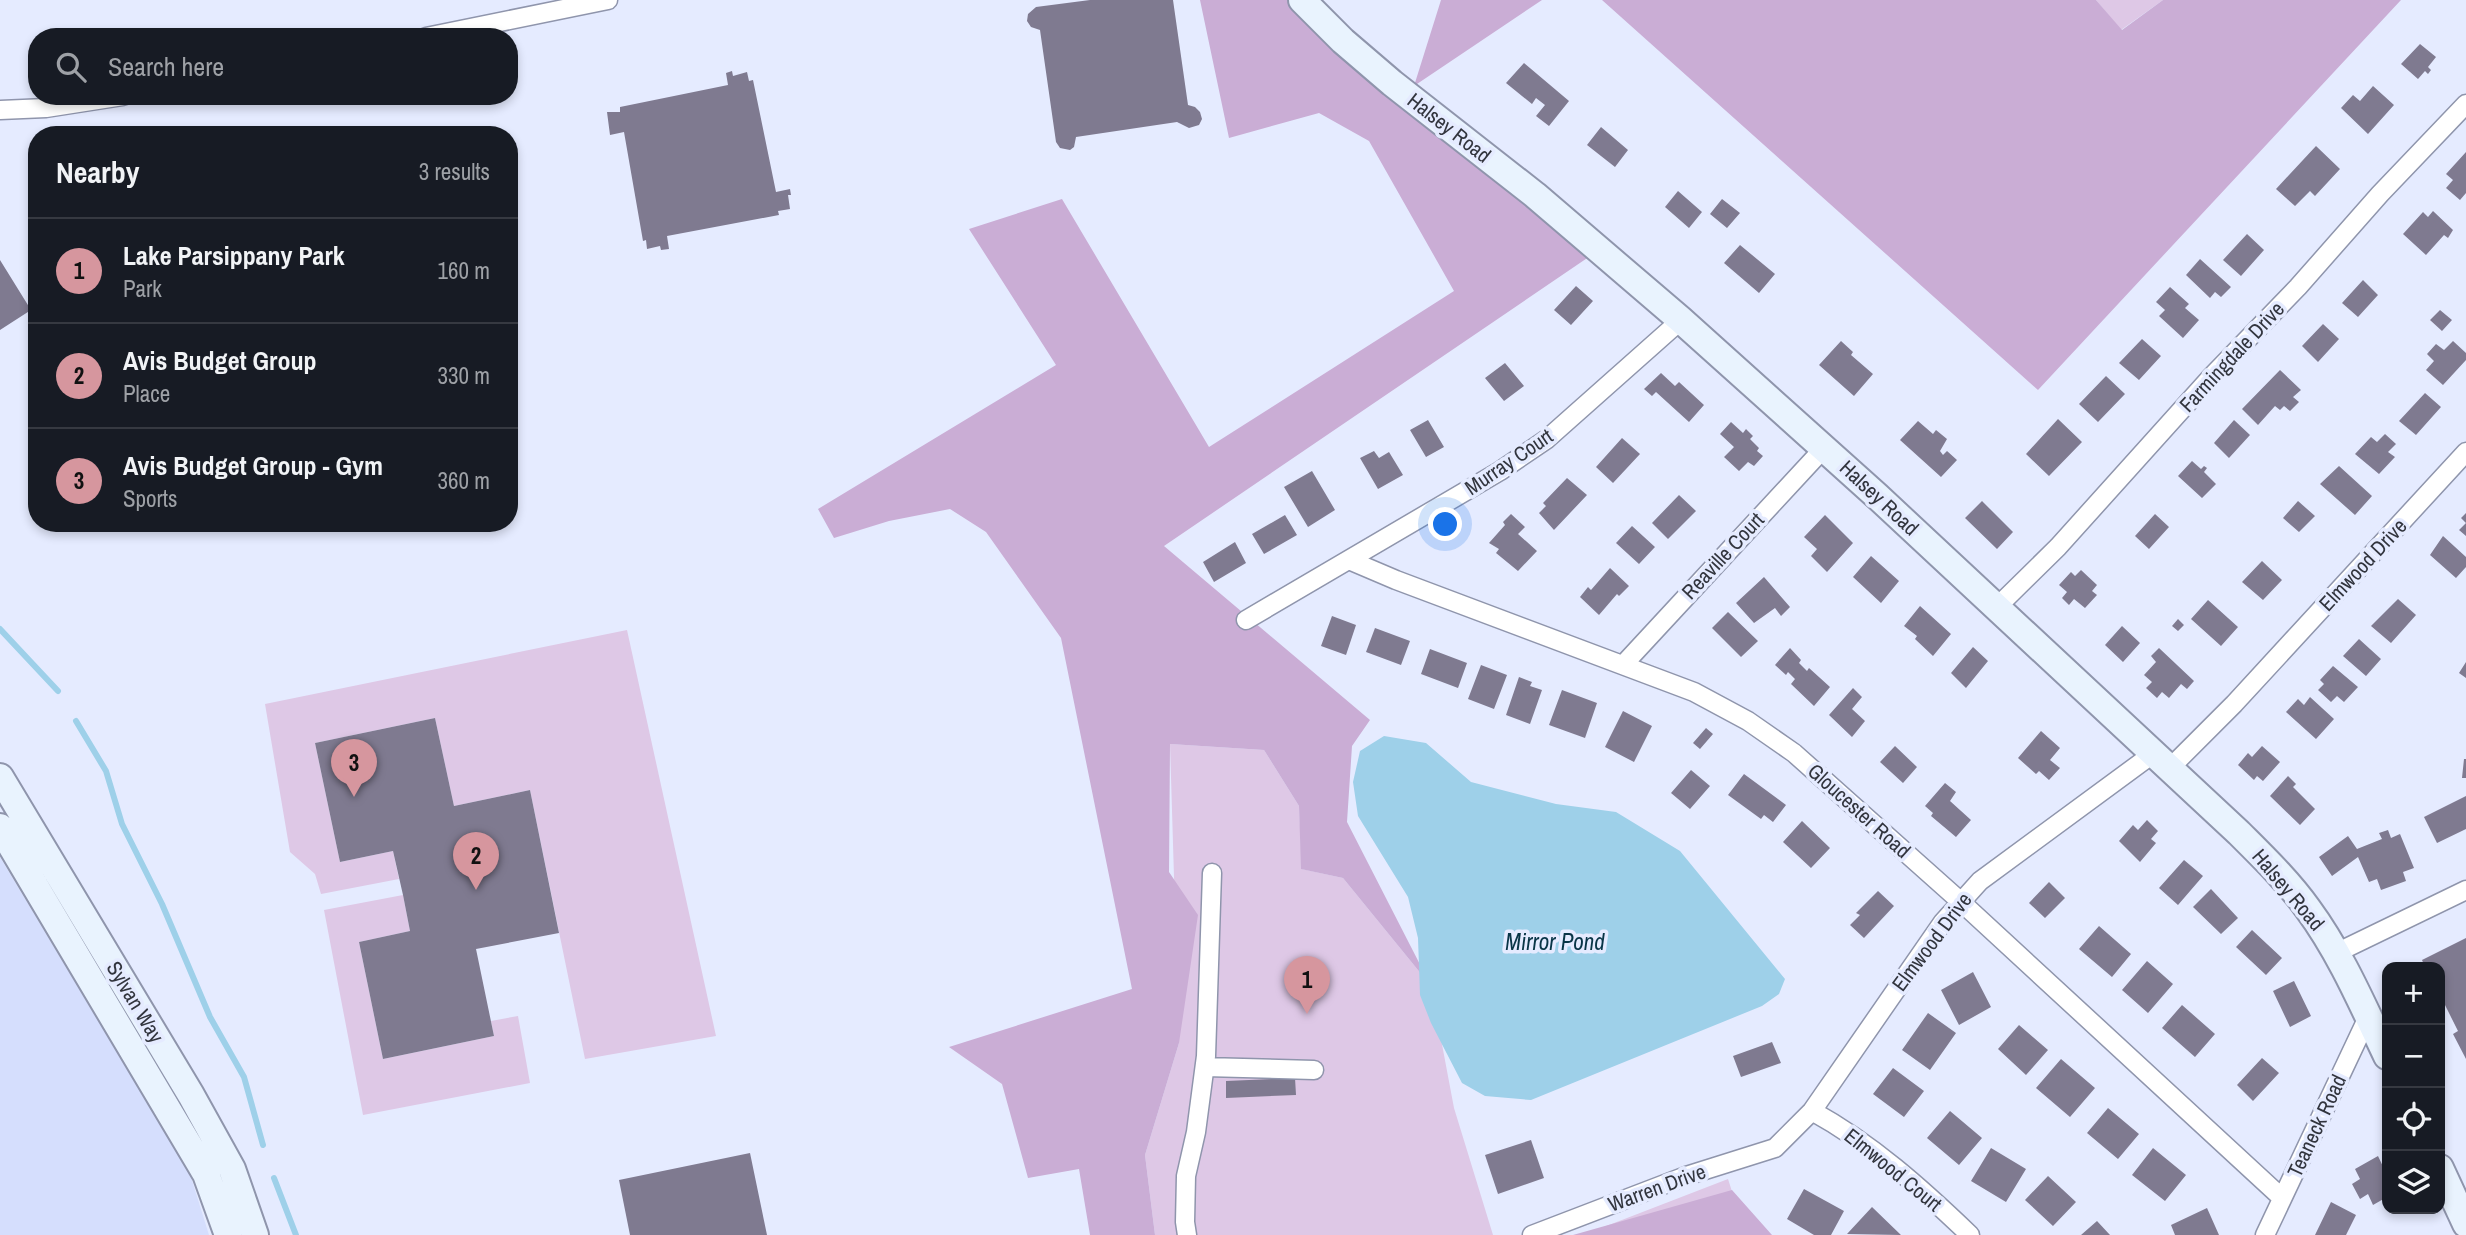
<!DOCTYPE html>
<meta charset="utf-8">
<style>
:root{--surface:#171b24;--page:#242831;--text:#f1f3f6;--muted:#9ea1a6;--line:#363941;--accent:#d6969e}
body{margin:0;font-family:"Archivo Narrow",sans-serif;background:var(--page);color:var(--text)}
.controls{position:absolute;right:21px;bottom:21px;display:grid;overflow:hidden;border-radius:14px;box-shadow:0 4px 10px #0003}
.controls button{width:63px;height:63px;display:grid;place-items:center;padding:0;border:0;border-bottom:2px solid var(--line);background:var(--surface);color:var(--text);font:35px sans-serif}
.you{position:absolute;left:1446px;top:525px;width:24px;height:24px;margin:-18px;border:5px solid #fff;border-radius:50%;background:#1a73e8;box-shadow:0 0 0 10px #1a73e833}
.badge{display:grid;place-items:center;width:46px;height:46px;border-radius:50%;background:var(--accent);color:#111;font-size:23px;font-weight:700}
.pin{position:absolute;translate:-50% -58px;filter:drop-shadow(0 2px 4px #0008)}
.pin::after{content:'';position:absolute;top:37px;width:24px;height:21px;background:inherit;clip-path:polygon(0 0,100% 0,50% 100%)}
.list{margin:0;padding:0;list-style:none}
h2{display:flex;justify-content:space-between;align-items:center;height:91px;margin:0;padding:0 28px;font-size:30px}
h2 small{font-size:23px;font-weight:400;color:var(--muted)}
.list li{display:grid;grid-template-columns:46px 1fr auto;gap:21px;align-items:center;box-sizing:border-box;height:105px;padding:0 28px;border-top:2px solid var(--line)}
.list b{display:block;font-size:26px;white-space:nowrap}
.list p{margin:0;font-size:23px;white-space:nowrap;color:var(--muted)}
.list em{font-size:23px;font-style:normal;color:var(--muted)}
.icon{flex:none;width:38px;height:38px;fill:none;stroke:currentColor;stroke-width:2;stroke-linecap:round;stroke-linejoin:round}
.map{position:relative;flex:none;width:2466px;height:1235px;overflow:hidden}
.search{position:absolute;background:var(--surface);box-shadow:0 4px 10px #0003;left:28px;top:28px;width:490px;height:77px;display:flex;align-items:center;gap:18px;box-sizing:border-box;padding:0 24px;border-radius:28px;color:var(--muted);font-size:26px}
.panel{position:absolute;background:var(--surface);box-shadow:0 4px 10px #0003;left:28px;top:126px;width:490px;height:406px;border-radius:28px}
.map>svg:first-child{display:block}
</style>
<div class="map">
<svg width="2466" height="1235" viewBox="0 0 2466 1235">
<rect width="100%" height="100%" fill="#e5ebff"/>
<!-- built -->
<path fill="#d5defd" d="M0,857l190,317 19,61h-209z"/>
<!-- green -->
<path fill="#dec8e6" d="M2096,0h67l-42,30z
M627,630l89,406 -131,23 -55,-269 -76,16 -19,-88 -120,25 25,119 53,-11 6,28 -78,15 -6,-20 -25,-22 -25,-148z
M1170,744l94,6 35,56 3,63 41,9 88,108 23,122 39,127h-338l-10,-80 34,-112z
M403,895l7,36 -51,11 24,117 111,-23 -3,-15 27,-5 12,67 -167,32 -39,-205z
M1728,1179l18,56h-163z"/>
<!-- forest -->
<path fill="#caadd5" d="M1200,0h116l283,250 -435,296 206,174 -18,26 -5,76 84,164 -88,-108 -42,-9 -2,-63 -35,-56 -94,-6 -1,128 29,43 -19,128 -34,112 10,80h-65l-11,-66 -51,9 -26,-94 -53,-37 183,-58 -71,-351 -75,-106 -36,-23 -61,12 -55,17 -16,-29 238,-144 -87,-136 93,-30 147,248 245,-156 -85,-150 -50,-28 -90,25z
M1441,0h101l-128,86z
M1602,0h494l26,30 41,-30h238l-363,390z
M1732,1190l40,45h-199z"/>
<!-- water -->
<path fill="#9ed0e9" d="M1384,736l42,7 45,39 85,22 60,8 64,39 105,128 -6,15 -17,12 -231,94 -46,-4 -23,-13 -31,-60 -11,-28 -2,-57 -10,-41 -50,-81 -5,-34 7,-31z"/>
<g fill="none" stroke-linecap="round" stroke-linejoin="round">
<!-- stream -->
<path stroke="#9ed0e9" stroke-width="6" d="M0,629l58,62
M76,721l30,50 16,53 40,80 48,113 34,60 19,68
M274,1178l22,57"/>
</g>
<!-- building -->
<path fill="#7f7a90" d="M1090,0h83l15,105 7,2 5,5 2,7 -3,6 -10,3 -12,-6 -101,15 -2,10 -4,3 -10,-2 -4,-6 -16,-112 -9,-3 -4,-6 1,-7 8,-7z
M2420,44l16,13 -8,10 3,3 -3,4 -3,-3 -7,8 -17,-15z
M1524,63l45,38 -20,25 -13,-10 9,-11 -9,-7 -4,6 -26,-21z
M732,71l1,5 14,-4 2,9 4,-1 23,112 14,-3 1,6h-3l2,14 -12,2 1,4 -112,21 2,13 -8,1 -1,-4 -13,3 -1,-9 -3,1 -19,-109 -14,3 -3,-23h13v-5l108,-22 -2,-12z
M2373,86l21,19 -26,29 -27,-26 12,-13 7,6z
M356,126l5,9h-25l-1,-5z
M1601,127l27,23 -13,17 -28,-22z
M2316,146l24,23 -25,27 -5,-5 -15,15 -19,-17z
M2466,152v41l-6,7 -14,-12 7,-8 -7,-6z
M1678,191l24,21 -13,16 -24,-21z
M1722,199l18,14 -13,15 -17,-14z
M2433,211l20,19 -5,8 -4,-3 -18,20 -23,-21 20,-22 5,5z
M2247,234l17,16 -23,26 -18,-16z
M1740,245l35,29 -16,19 -35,-30z
M2200,259l31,28 -10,10 -6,-5 -5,6 -24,-23z
M0,260l31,50 -31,20z
M2363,280l15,15 -20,22 -16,-14z
M1576,286l17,15 -22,24 -17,-15z
M2170,287l19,17 -4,4 14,12 -16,18 -24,-22 6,-6 -9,-8z
M2440,310l12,10 -10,11 -12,-11z
M2323,324l16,15 -21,23 -16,-16z
M2142,339l19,17 -22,24 -20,-17z
M1841,341l12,11 -2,3 22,19 -19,22 -35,-31z
M2453,341l13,12v7l-23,25 -17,-15 8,-9 -7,-7 9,-10 8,6z
M1505,363l19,23 -20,15 -19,-23z
M2280,370l21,20 -8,7 6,5 -9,9 -6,-5 -4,4 -5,-4 -17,19 -16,-16z
M1661,373l14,13 4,-4 25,23 -15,17 -33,-30 -4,4 -8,-7z
M2106,376l19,18 -27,28 -19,-18z
M2425,393l16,14 -25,28 -17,-14z
M2058,419l24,23 -33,34 -23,-22z
M1428,420l16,27 -18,10 -16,-27z
M2234,420l16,15 -21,23 -15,-15z
M1918,421l15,13 3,-4 11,9 -7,12 3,4 4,-4 10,9 -16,17 -41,-37z
M1731,422l12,11 3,-4 7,7 -3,3 9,9 -2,3 6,5 -9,10 -6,-4 -9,9 -15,-14 10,-10 -14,-13z
M2385,434l11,10 -8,8 7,5 -16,17 -24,-20 16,-17 6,5z
M1622,438l18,16 -27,29 -17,-16z
M1374,451l5,7 10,-6 14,23 -25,14 -18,-31z
M2192,461l9,8 3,-3 3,2 -3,4 12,12 -14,14 -24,-22z
M2339,466l33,30 -17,19 -35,-31z
M1312,471l23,39 -27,17 -24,-40z
M1567,478l20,17 -33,35 -15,-17 7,-7 -3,-3z
M1679,495l17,16 -28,28 -16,-16z
M1982,501l31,31 -16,17 -32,-31z
M2298,501l17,15 -16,16 -16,-14z
M2466,513v23l-7,-6 7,-7 -5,-5z
M1511,514l14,13 -7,7 19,17 -19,20 -22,-18 3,-4 -10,-6 16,-18 -2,-3z
M2155,514l14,13 -20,22 -14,-13z
M1285,515l12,20 -33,19 -12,-20z
M1825,515l28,28 -26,29 -16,-16 6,-7 -13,-12z
M1632,526l23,21 -16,17 -23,-21z
M2443,536l23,21v10l-10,11 -26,-23z
M1235,542l11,21 -32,19 -11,-20z
M1871,556l28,25 -18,22 -28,-26z
M2262,561l20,19 -19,20 -21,-18z
M1610,568l19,18 -10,10 -2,-2 -18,21 -19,-18 8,-10 3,3z
M2081,570l16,15 -5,6 5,4 -12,13 -11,-9 -5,6 -7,-7 5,-6 -8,-7 12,-13 4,4z
M1764,577l26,30 -9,9 -6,-8 -21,15 -18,-20z
M2398,599l18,16 -25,28 -20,-17z
M2208,600l30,27 -17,19 -30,-27z
M1920,606l31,28 -18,22 -18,-17 2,-3 -13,-10z
M1728,612l30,29 -17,16 -29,-29z
M1332,616l24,9 -10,30 -25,-9z
M2178,619l6,6 -6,6 -6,-5z
M2122,626l18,17 -17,19 -18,-17z
M1375,628l35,13 -9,24 -35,-13z
M2359,639l22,20 -15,17 -23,-20z
M1973,647l15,14 -22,27 -15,-15z
M1790,648l11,12 -2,3 8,8 2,-3 21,19 -16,19 -23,-22 4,-5 -7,-7 -2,3 -11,-10z
M2159,648l35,33 -7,8 -6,-5 -12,14 -7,-6 -5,6 -11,-10 6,-6 -8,-7 12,-13 -5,-6z
M1430,649l37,14 -9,25 -37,-14z
M2466,662v16l-7,-5z
M1481,665l26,10 -13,34 -26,-10z
M2333,666l25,21 -14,15 -7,-6 -6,6 -13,-12 6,-6 -4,-4z
M1519,677l13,5 -2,4 12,4 -12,34 -24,-9z
M1853,688l9,9 -10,12 13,12 -13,16 -23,-22z
M1562,690l35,13 -12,35 -36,-13z
M2310,697l24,22 -18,20 -30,-27 12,-13 6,6z
M1623,711l29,15 -18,36 -29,-15z
M435,718l19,88 76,-16 29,143 -83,16 18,87 -111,23 -24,-117 51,-11 -7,-36 -10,-44 -53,11 -25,-119z
M1706,728l7,6 -13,15 -7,-6z
M2041,731l19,17 -10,12 10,8 -11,12 -10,-9 -3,3 -18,-16z
M1895,746l22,21 -14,16 -23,-21z
M2262,746l18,16 -17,19 -6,-5 -3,4 -16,-15 10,-12 4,4z
M2464,759h2v19h-4z
M1691,770l19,16 -20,23 -19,-16z
M1744,774l42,31 -13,17 -9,-7 -3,4 -33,-24z
M2288,776l8,8 -3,3 22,22 -15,16 -30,-29z
M1945,783l11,9 -6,9 21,19 -15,17 -25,-21 2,-3 -8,-7z
M2466,796v33l-29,14 -13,-26z
M2147,820l11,11 -7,8 5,4 -16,19 -21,-21 14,-16 5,5z
M1802,821l28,27 -19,20 -28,-26z
M2388,830l3,8 9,-4 14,34 -11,4 3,9 -25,9 -4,-11 -8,3 -11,-25 -26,19 -13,-19 29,-21 9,13 25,-10 -3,-6z
M2184,860l19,16 -25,29 -19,-17z
M2049,882l16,16 -20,20 -16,-15z
M2211,889l27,29 -17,16 -28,-27z
M1878,891l16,15 -30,32 -14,-13 10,-10 -4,-2z
M2099,926l32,28 -19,23 -33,-28z
M2252,930l30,28 -16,17 -30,-28z
M2466,938v121l-13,-25 5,-3 -18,-36v-28h-15l-3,-7z
M2147,961l26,23 -25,29 -26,-23z
M1973,972l18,35 -32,18 -18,-35z
M2294,981l17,35 -21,11 -17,-36z
M2182,1005l33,29 -20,23 -33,-29z
M1928,1013l28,20 -26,37 -28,-20z
M2019,1025l29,25 -22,25 -28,-26z
M1772,1042l9,21 -40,14 -8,-21z
M2262,1058l17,15 -26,28 -16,-16z
M2061,1059l34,29 -25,29 -34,-29z
M1893,1068l31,23 -20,26 -31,-23z
M1295,1078l1,17 -70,3v-17z
M2108,1108l31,26 -21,25 -31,-26z
M1950,1111l32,27 -23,27 -32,-27z
M1531,1140l13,38 -46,16 -13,-39z
M1991,1148l35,21 -20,33 -35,-21z
M2153,1148l33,27 -21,26 -33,-26z
M750,1153l17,82h-137l-11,-55z
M2378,1156l9,19v22l-14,8 -5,-11 -8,5 -8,-15 8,-5 -5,-10z
M2048,1176l28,26 -23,24 -28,-26z
M1804,1189l40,22 -13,24h-17l-27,-16z
M2331,1202l25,13 -10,20h-31z
M1872,1207l29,28 -54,-1z
M2207,1208l12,27h-44l-4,-10z
M2097,1221l13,14h-29z"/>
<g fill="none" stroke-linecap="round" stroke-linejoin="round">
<defs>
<path id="street" d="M426,37l182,-37
M0,110l46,-2 77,-12
M1349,560l47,20 298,112 54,29 46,32 166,148 322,297
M1996,608l62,-61 153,-170 87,-90 82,-93 86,-90
M1246,620l254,-149 47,-32 134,-119
M1623,665l201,-217
M2170,768l64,-64 232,-252
M2336,953l130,-63
M1205,1067l109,3
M1812,1111c60,33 109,77 158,124
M1187,1235l-2,-13 1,-46 10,-44 10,-76 6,-183
M1532,1235l154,-59 89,-28 37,-37 131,-189 37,-41 174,-128
M2265,1235l103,-218"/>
<path id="secondary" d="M1302,0l41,41 49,42 143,112 146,125 196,176 362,337c24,24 49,48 69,76 33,45 55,97 79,147
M0,777l191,318 41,74 23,66
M0,827l206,347 22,61
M2440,1168l26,56"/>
</defs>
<!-- street casing -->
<use href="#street" stroke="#8f95ac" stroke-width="21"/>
<!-- secondary casing -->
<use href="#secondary" stroke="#8f95ac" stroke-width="30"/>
<!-- street -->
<use href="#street" stroke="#fff" stroke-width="18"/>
<!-- secondary -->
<use href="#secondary" stroke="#e9f3fe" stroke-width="26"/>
</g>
<g text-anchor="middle" stroke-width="7" stroke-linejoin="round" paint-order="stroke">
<!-- street labels -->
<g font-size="21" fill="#32353e" stroke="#e5ebff">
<text transform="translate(1449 128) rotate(38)" y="7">Halsey Road</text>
<text transform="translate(2232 357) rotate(-47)" y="7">Farmingdale Drive</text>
<text transform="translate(1509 462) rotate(-34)" y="7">Murray Court</text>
<text transform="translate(1879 498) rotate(43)" y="7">Halsey Road</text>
<text transform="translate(1723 556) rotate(-47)" y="7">Reaville Court</text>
<text transform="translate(2363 565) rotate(-47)" y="7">Elmwood Drive</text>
<text transform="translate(1859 811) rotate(42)" y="7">Gloucester Road</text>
<text transform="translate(2288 890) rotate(50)" y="7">Halsey Road</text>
<text transform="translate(1932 942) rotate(-53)" y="7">Elmwood Drive</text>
<text transform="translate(135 1002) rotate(59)" y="7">Sylvan Way</text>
<text transform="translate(2317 1126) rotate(-65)" y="7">Teaneck Road</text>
<text transform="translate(1893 1170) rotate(39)" y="7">Elmwood Court</text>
<text transform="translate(1657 1188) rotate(-20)" y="7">Warren Drive</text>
</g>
<!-- water labels -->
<g font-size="23" font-style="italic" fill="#093547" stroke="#e5ebff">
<text x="1555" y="950">Mirror Pond</text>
</g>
</g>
</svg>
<div class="controls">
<button>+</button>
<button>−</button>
<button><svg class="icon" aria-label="locate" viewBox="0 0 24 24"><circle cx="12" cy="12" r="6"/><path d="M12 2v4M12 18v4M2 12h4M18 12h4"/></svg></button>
<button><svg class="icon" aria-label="layers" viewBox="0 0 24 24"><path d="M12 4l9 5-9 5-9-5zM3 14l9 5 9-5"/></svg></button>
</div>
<div class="you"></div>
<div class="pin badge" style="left:1307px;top:1014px">1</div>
<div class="pin badge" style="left:476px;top:890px">2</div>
<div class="pin badge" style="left:354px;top:797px">3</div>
<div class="search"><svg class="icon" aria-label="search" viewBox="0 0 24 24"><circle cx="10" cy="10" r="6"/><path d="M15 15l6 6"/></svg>Search here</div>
<section class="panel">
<h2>Nearby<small>3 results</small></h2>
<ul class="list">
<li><span class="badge">1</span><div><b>Lake Parsippany Park</b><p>Park</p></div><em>160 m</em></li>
<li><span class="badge">2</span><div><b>Avis Budget Group</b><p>Place</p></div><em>330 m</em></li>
<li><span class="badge">3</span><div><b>Avis Budget Group - Gym</b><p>Sports</p></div><em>360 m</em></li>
</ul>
</section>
</div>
